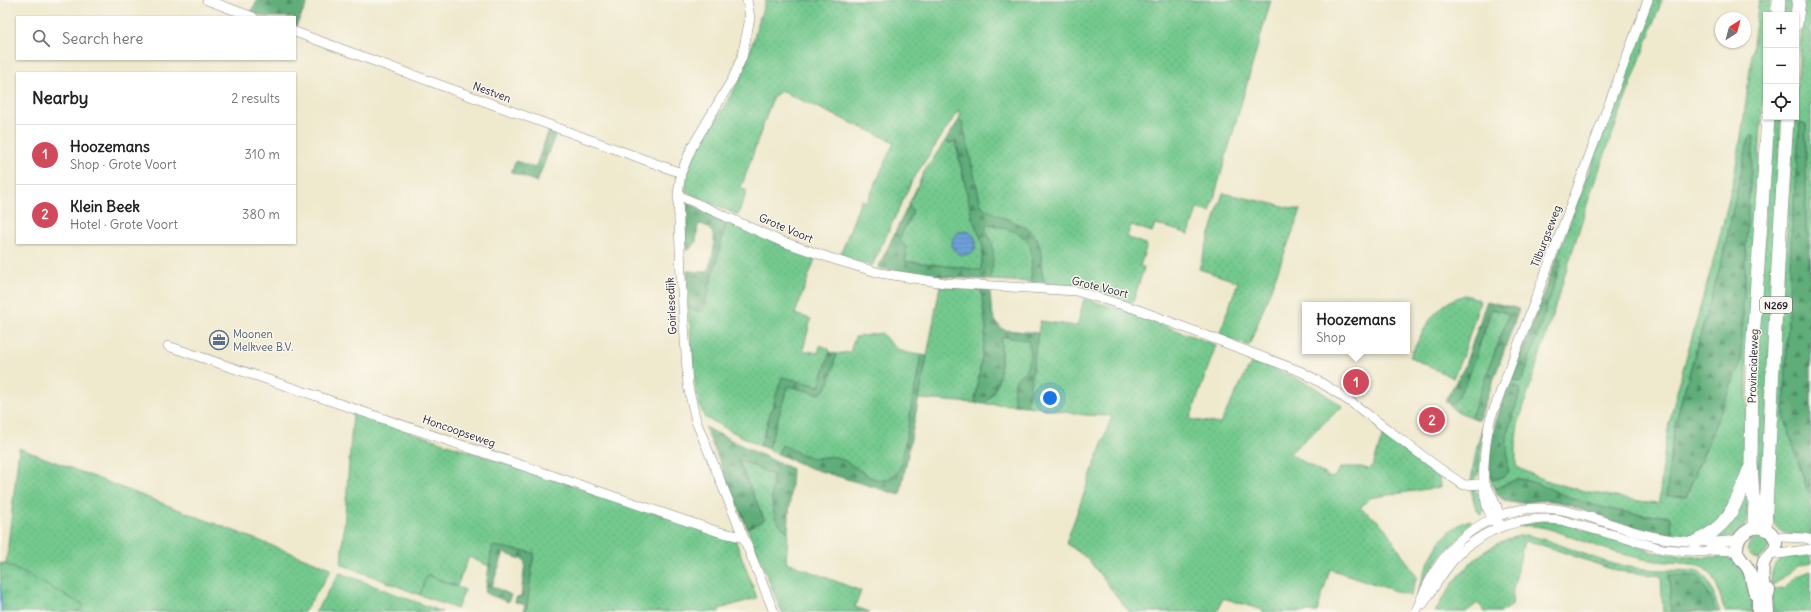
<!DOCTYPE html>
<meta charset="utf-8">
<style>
:root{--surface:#fff;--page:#f2f2f2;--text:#202124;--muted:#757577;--line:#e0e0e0;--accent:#d1495b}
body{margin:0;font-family:Delius,sans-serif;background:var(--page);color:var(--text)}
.controls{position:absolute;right:12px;top:12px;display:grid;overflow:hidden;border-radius:0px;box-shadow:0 1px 3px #0004}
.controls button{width:36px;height:36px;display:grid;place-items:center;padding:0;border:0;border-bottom:1px solid var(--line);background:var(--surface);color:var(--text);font:20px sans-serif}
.compass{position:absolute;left:1715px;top:12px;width:36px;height:36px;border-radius:50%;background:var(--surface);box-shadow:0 1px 3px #0004;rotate:36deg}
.you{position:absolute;left:1050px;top:398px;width:14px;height:14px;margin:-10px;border:3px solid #fff;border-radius:50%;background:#1a73e8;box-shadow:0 0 0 6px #1a73e833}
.badge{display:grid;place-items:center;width:26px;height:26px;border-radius:50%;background:var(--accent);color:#fff;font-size:13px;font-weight:700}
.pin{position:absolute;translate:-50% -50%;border:2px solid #fff;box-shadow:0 1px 4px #0006}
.popup{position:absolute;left:1302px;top:302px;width:108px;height:52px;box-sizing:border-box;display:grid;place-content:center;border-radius:0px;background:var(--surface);filter:drop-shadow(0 1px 3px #0005);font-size:13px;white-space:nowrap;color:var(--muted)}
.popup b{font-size:15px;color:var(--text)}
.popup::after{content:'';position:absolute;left:50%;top:100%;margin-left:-8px;border:8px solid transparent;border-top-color:var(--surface)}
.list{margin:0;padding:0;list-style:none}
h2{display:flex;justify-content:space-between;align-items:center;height:52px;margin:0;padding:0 16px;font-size:17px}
h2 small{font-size:13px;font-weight:400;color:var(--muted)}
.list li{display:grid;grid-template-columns:26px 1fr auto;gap:12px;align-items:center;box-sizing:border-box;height:60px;padding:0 16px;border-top:1px solid var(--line)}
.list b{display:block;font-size:15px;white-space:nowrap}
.list p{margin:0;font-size:13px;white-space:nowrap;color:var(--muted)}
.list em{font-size:13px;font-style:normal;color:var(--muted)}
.icon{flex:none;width:22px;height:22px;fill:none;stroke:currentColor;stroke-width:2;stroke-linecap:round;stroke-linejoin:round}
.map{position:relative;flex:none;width:1811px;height:612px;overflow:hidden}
.search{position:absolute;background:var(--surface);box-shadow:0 1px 3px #0004;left:16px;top:16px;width:280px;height:44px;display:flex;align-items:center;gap:10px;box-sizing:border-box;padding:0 14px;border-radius:0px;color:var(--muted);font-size:15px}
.panel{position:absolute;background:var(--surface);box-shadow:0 1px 3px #0004;left:16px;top:72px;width:280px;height:172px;border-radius:0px}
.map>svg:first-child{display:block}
</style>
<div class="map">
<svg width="1811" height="612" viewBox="0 0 1811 612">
<defs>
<pattern id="grass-dots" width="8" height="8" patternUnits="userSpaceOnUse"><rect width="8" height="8" fill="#73c98e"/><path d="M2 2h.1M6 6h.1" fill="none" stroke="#63ac7b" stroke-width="1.8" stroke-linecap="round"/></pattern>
<pattern id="forest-firs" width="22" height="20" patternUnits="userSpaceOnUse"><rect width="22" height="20" fill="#5ead79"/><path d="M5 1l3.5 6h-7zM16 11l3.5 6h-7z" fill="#4d8c64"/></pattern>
<pattern id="wetland-marsh" width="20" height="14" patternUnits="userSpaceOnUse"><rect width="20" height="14" fill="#73c98e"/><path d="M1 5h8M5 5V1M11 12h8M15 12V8" fill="none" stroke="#63ac7b"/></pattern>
<pattern id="water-rules" width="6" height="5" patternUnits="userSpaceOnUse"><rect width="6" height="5" fill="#6ea0d9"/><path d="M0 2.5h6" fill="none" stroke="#5a82b1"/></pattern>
</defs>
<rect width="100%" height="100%" fill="#fbf7ec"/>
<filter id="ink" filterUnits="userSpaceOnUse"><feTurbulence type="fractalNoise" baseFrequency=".025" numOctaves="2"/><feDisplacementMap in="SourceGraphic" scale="8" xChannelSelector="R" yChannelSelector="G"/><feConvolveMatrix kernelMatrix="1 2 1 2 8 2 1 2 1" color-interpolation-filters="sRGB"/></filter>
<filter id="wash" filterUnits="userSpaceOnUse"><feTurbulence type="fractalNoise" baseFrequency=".012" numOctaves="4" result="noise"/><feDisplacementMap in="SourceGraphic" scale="16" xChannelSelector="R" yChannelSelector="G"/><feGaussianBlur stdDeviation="0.9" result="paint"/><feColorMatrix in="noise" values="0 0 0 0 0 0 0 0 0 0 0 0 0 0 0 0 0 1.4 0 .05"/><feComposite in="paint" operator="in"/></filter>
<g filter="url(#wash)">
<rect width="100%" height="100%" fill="#efe9ce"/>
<!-- grass -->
<path fill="url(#grass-dots)" stroke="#4a7664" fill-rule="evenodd" d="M766,0h505l-61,212 -13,-3 -8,25 -34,-10 -3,8 -21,-7 -4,12 20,8 -7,21 4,2 -12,37 -64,-19 -23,-3c-7,-13 -1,-28 -7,-42 -8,-19 -42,-22 -57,-36l-19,-83 -3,-2 1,-3 -1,-7 -46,69 -41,87 -32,-10 21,-56 6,2 27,-60 -113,-51 -8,6 -32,91 6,3 -9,24 -51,-22c-5,-12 1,-27 7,-38 14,-27 34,-51 47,-79 11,-24 15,-51 25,-76z
M1653,0h9l-71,192 -73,233 -2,14v27c34,21 84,28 123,35 6,1 13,1 19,2l1,-2 6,-55 4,-22c19,-80 45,-158 63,-238 13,-61 18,-124 27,-186h11l-1,15h-3v31l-19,307v57l-3,18 -1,49 -26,49 -23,12 -22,-1 -1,-18 -2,-3c-34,0 -67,-7 -98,-18 -16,-6 -33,-15 -49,-19h-5l-23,10 -3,-9 11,-2 6,-5 -1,-37 6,-24 4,-26 -8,-2 2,-5 10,3 2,-3 39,-119 -5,-3zM1754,137l-6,70 -7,154 -55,136 -17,-31 3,-26 7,-32 43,-148 25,-115 1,-5z
M1781,0h10l-1,15h-10z
M1805,0h6v280l-5,-56v-100l-6,-1 -8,98 -8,195 23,74 4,4v41c-12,0 -29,2 -36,-10 -7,-13 -3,-65 -2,-82 2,-76 9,-153 15,-229 5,-72 9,-142 17,-214z
M1771,117h10l-18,383h-5l-3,-108z
M945,141l5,2 5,-2 18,80 7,14 3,14 -2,21 -76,-9 2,-7 -8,-15 13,-25v-5l-4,-3 16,-34zM960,232l16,16 -8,7 -13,-5 -3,-6 3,-8z
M1223,193l78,17 -52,136 -30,-11 19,-53 -39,-13z
M727,221l88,38 -20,55 16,5 -8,31 15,3 2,-8 9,4 1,3 -11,34 -37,-9 -22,69 -56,-29 -8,-22 -8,-87 14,4 2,-1z
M988,224c45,11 45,13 43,58l-41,-2 3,-25 -8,-25 1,-4z
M940,286l41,3 5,40 -11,74 -56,-4z
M1465,295l13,4 2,2 -15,49 -12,28 -43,-21c13,-26 23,-53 55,-62z
M1084,299l30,8 102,38 -26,74 30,5 33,-65 58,26 32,21 -53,47 2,2 39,23 3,-1 7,-10h20l8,2 4,-4 10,-30 56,40 1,12 -71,11 -9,10 17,12 8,8 32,49 -7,19 -80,-27 -13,43h-54v-2l-40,-12 -6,14h-88l-38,-49 -7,-7 -18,-13 46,-127 -27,-1 -58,-9 13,-85 37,5z
M1492,309l17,5 -38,103 -17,-7 -5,-6h4l18,-33z
M882,333c12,16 19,20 39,22l-20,111c-21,34 -43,-4 -66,-9 -7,-2 -14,2 -21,1 -11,-1 -22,-9 -32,-12l-4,8 -10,-5 20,-63 31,8 8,-6 9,-34 14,-2 5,-15z
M1002,337l25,3c5,7 3,23 -2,31 -1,2 -5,3 -7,6 -5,8 -4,19 -3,28l-31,-1c15,-16 17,-31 17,-52 0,-5 -1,-11 1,-15z
M353,413l382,126 22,59 -38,11v3h-193l8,-59 -42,-6 -3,19 -20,-9 -12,29 -29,-11 -8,20 -77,-30 -2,-1z
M1483,426l-4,49 -6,6h-2l6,-35z
M19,448l311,120v4l-26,40h-228l8,-7 -78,-41z
M738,459l35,16c-1,21 -5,44 15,57l-2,30 75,29 -6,16 15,5h-88l-35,-84 16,-7 1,-2z
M1748,478l-1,46 -12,13 -27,2z
M1471,489h3c8,7 14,18 7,27l-6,-10z
M1470,520l4,5 -31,28 -17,24 -10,19c11,-30 20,-65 54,-76z
M1550,520l84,23 18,9 33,4 37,1 12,3 9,8 9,33 1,11h-28c-3,-9 -9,-34 -16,-40 -11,-11 -38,-9 -53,-11 -23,-3 -47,-10 -68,-18 -27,-9 -45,-21 -74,-16v-2z
M1758,533c20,5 11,16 2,26 -6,1 -11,-4 -13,-9l2,-7z
M1526,535c30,6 58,21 88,29 28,7 56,6 85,7l10,11 11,30h-4l-4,-11 -15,-25h-28l2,36h-8l-2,-36 -44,-5 -81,-28 -12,-2 -11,49 -1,15 -10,7h-17l-7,-9 -12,9h-31c18,-34 50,-73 91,-77z
M1811,552v11l-13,3 -27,21c-1,-32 13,-31 40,-35z
M1811,571v41h-39l-1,-22 12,-1 13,-13z
M341,573l101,39h-127l24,-38z"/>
<!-- forest -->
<path fill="url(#forest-firs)" stroke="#40685a" d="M258,0h51l-14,28v-11h-30l-15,-5z
M959,120l3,1 19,84c15,14 49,17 57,36 6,14 0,29 7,42l-14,-1c2,-45 2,-47 -43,-58l-2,2c-1,7 5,11 6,18 3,12 0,24 -2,36l-72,-5 -40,-7 30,-62 4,3v5l-13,25 8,8 -2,14 76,9 2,-21 -3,-14 -7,-14 -17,-80 -6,2 -5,-2z
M1800,122l6,2v100l5,56v214l-4,-4 -23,-74 8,-195z
M549,130l7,3 -19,49 -26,-10 5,-11 19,7z
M1751,136h3l-6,71 -7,154 -55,136 -18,-1 -2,-1 9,-71 47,-164 25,-115z
M688,203l39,18 -25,91 -14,-4 -1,-37 21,1c4,-16 15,-41 -7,-48l-3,1 -2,17 -7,8h-3l-1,-37z
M1557,257l5,3 -39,119 -2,3 -10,-3z
M981,289h9c1,16 0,31 14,41l34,3 -11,73 -12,-1c-1,-9 -3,-18 1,-25 2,-5 7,-6 9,-9 5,-8 7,-24 2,-31l-25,-3c-2,4 -1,10 -1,15 0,21 -2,36 -17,52l-9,-1 11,-74z
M1487,301l32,8 -40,111 -8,-3 38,-103 -2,-1 -15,-4 -2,1c-10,32 -17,67 -37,94l-3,1 -4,-3v-3l18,-31z
M830,352l6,2c-2,10 -6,37 -17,40l-31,-8 -20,63 -8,-3 22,-69 37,9z
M921,355l6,1 -27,139 -90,-27 -32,-14 4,-9c10,4 21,11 32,13 6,1 14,-3 21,-1 23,5 46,43 66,9z
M1509,384l12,5 -14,47 1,37 -6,5 -11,2c-5,-33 6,-66 18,-96z
M705,427l48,24 39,18 -4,63c-20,-13 -16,-36 -15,-57l-35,-16v2l26,58 -1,2 -16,7z
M1517,479c15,0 40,14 55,19 31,11 64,18 97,18l2,2 1,19c-32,-4 -61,-17 -91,-27 -9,-4 -19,-8 -29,-9 -20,-3 -46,12 -58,-12z
M494,546l40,7 -8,59h-3l2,-7 -10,-3 1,-4 5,-1 4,-35 -2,-2 -19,-7 -1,2 -11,31 19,9 -3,7 -23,-9 7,-46z
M1669,575l28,1 3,2 12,23 4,11h-45z"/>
<!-- wetland -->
<path fill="url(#wetland-marsh)" stroke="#4a7664" d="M0,563l6,1 78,41 -8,7h-74z"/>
<!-- garden -->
<path fill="#73c98e" stroke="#4a7664" d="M427,575l38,15 -8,19 -37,-14z"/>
<!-- water -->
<path fill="url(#water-rules)" stroke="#48618a" d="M952 243a12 12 0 1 1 24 0a12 12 0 1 1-24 0Z"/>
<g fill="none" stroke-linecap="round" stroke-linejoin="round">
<!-- stream -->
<path stroke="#6ea0d9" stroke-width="2" d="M0,584l1,28"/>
</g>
</g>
<g filter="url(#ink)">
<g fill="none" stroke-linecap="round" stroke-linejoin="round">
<defs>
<path id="minor" d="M207,0l46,17
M747,0l3,18 -8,39 -9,21 -41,69 -11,26 -3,22 3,81 7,110 8,35 78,191
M295,32l386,141
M678,195l100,45 58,20 44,13 65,10 131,8 60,18 166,63c59,31 107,78 162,113l20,-1
M168,346l551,186 23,5
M1484,484c9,11 15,22 15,37
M1499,527c-4,-5 -8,-9 -10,-15 -10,-23 -4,-68 1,-92l158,-420
M1780,537l25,1 6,2
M1779,554l32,-5
M1423,604c11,-16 20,-33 33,-47 27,-29 67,-42 105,-37l102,29 40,3 8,-2 26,1
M1416,612c13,-36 32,-69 66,-88 57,-32 98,-9 154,8 23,7 48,10 72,10 10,0 21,0 30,-3"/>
<path id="major" d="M1758,588v24
M1757,596c-5,-7 -5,-16 -7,-23 -3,-10 -13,-14 -13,-24 -1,-20 29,-31 38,-10 5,12 -7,14 -11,23 -3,9 -1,27 3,36
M1768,612l-1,-14 2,-8"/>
<path id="highway" d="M1778,15l1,-15
M1796,24l3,-24
M1754,527l1,-25 -2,-6 -2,-32 1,-109 16,-238
M1765,529l13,-264 9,-148
M1695,542c36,-16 41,-39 54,-72"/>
</defs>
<!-- minor casing -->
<use href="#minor" stroke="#888684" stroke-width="10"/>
<!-- major casing -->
<use href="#major" stroke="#888684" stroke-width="14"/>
<!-- highway casing -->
<use href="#highway" stroke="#888684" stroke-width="14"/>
<!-- minor -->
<use href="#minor" stroke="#fff" stroke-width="9"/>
<!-- major -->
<use href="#major" stroke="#fff" stroke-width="12"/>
<!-- highway -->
<use href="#highway" stroke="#fff" stroke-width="13"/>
</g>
</g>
<!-- icons -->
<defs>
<symbol id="office-ring" viewBox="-11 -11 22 22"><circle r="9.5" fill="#fbf7ec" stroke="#5c6f8a" stroke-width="1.5"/><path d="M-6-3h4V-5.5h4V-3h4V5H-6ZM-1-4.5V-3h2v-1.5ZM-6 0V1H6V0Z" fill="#5c6f8a"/></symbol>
</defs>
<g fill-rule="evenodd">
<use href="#office-ring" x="208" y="329" width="22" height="22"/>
</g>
<g text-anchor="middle" stroke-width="3" stroke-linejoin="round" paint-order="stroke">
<!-- shield labels -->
<rect fill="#fbf7ec" stroke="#636270" stroke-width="1" x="1760" y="297" width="32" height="16" rx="3"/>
<g font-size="10" font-weight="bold" fill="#22223b">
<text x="1776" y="309">N269</text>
</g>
<!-- street labels -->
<g font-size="11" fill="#22223b" stroke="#fbf7ec">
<text transform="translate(492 92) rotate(20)" y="4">Nestven</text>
<text transform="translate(786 228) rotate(23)" y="4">Grote Voort</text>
<text transform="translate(1546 236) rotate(-69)" y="4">Tilburgseweg</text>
<text transform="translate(1100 287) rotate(14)" y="4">Grote Voort</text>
<text transform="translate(671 306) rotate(-93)" y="4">Goirlesedijk</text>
<text transform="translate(1753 366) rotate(-88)" y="4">Provincialeweg</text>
<text transform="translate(459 431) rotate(19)" y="4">Honcoopseweg</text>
</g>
<!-- service labels -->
<g font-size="11" fill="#4e5e75" stroke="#fbf7ec" text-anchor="start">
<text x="233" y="338">Moonen<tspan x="233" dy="13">Melkvee B.V.</tspan></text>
</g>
</g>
</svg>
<div class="controls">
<button>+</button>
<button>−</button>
<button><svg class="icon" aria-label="locate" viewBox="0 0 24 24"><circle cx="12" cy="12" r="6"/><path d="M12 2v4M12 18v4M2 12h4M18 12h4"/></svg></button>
</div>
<svg class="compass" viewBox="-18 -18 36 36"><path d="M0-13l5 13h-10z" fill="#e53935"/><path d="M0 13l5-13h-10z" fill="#757577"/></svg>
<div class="you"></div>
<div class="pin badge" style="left:1356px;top:382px">1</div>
<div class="popup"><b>Hoozemans</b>Shop</div>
<div class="pin badge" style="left:1432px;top:420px">2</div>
<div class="search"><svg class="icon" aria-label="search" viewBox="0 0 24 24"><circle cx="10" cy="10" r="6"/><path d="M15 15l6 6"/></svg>Search here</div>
<section class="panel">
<h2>Nearby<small>2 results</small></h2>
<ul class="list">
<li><span class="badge">1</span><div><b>Hoozemans</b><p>Shop · Grote Voort</p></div><em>310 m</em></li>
<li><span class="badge">2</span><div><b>Klein Beek</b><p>Hotel · Grote Voort</p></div><em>380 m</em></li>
</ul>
</section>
</div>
